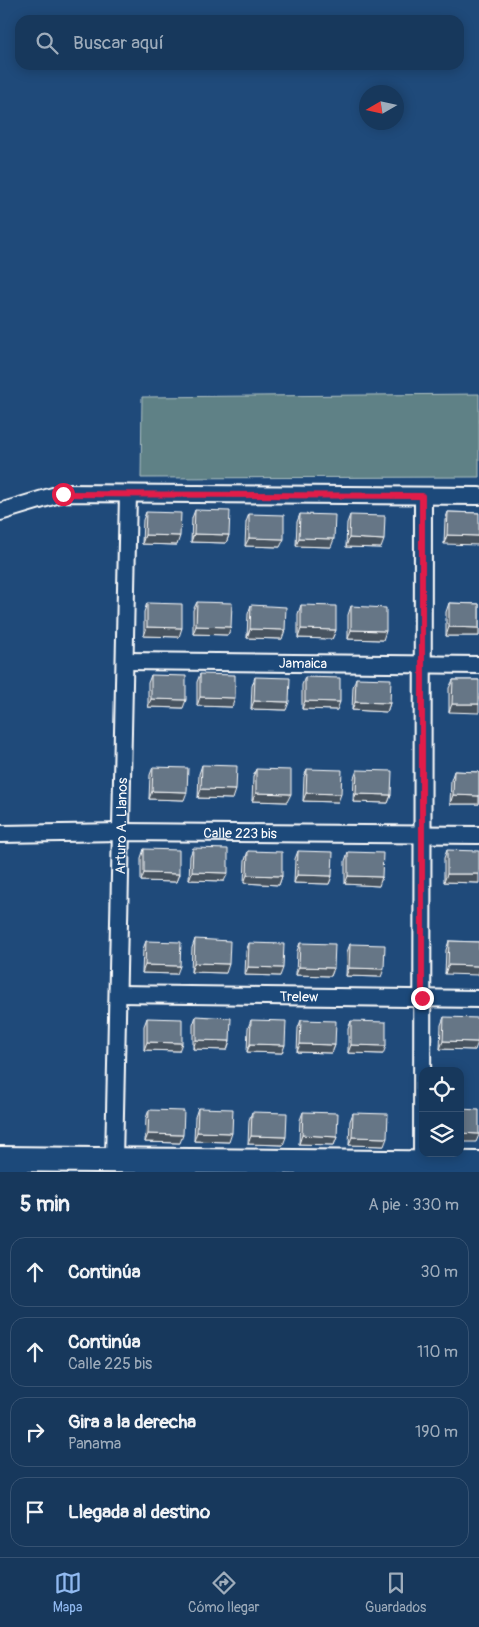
<!DOCTYPE html>
<html lang="es">
<meta charset="utf-8">
<style>
:root{--surface:#17385c;--page:#244365;--text:#f1f3f6;--muted:#9eacbb;--line:#365272;--accent:#90b9f0}
body{margin:0;font-family:Pangolin,sans-serif;background:var(--page);color:var(--text)}
.controls{position:absolute;right:15px;bottom:15px;display:grid;overflow:hidden;border-radius:10px;box-shadow:0 2px 12px #0003}
.controls button{width:45px;height:45px;display:grid;place-items:center;padding:0;border:0;border-bottom:1px solid var(--line);background:var(--surface);color:var(--text);font:25px sans-serif}
.compass{position:absolute;left:359px;top:85px;width:45px;height:45px;border-radius:50%;background:var(--surface);box-shadow:0 2px 12px #0003;rotate:261deg}
.stop{position:absolute;width:15px;height:15px;margin:-11px;border:4px solid #e11d48;border-radius:50%;background:#fff}
.stop.end{background:#e11d48;border-color:#fff;box-shadow:0 1px 5px #0008}
.list{margin:0;padding:0;list-style:none}
h2{display:flex;justify-content:space-between;align-items:center;height:65px;margin:0;padding:0 20px;font-size:21px}
h2 small{font-size:16px;font-weight:400;color:var(--muted)}
.list li{display:grid;grid-template-columns:32px 1fr auto;gap:15px;align-items:center;box-sizing:border-box;height:70px;margin:0 10px 10px;padding:0 10px;border:1px solid var(--line);border-radius:15px}
.list b{display:block;font-size:19px;white-space:nowrap}
.list p{margin:0;font-size:16px;white-space:nowrap;color:var(--muted)}
.list em{font-size:16px;font-style:normal;color:var(--muted)}
.icon{flex:none;width:28px;height:28px;fill:none;stroke:currentColor;stroke-width:2;stroke-linecap:round;stroke-linejoin:round}
.map{position:relative;flex:none;width:479px;height:1172px;overflow:hidden}
.search{position:absolute;background:var(--surface);box-shadow:0 2px 12px #0003;left:15px;right:15px;top:15px;height:55px;display:flex;align-items:center;gap:12px;box-sizing:border-box;padding:0 18px;border-radius:15px;color:var(--muted);font-size:19px}
.sheet{height:385px;background:var(--surface)}
nav{display:flex;justify-content:space-around;align-items:center;box-sizing:border-box;height:70px;border-top:1px solid var(--line);background:var(--surface);font-size:14px;color:var(--muted)}
nav a{display:grid;justify-items:center;gap:2px}
nav .on{color:var(--accent)}
.map>svg:first-child{display:block}
</style>
<div class="map">
<svg width="479" height="1172" viewBox="0 0 479 1172">
<rect width="100%" height="100%" fill="#1f4a7a"/>
<filter id="ink" filterUnits="userSpaceOnUse"><feTurbulence type="fractalNoise" baseFrequency=".02" numOctaves="2"/><feDisplacementMap in="SourceGraphic" scale="10" xChannelSelector="R" yChannelSelector="G"/><feConvolveMatrix kernelMatrix="1 2 1 2 8 2 1 2 1" color-interpolation-filters="sRGB"/></filter>
<g filter="url(#ink)">
<!-- green -->
<path fill="#5e8186" stroke="#aec0c2" d="M479,394v83l-338,1 1,-81z"/>
<g fill="none" stroke-linecap="round" stroke-linejoin="round">
<defs>
<g id="street">
<path d="M0,512l63,-19 416,3"/>
<path id="s1" d="M125,661l354,4"/>
<path id="s2" d="M0,834l122,-2 357,3"/>
<path id="s3" d="M119,994l360,5"/>
<path id="s4" d="M114,1160l14,-666"/>
<path d="M422,1163l1,-667"/>
</g>
<path id="secondary" d="M0,1159l479,5"/>
</defs>
<!-- street casing -->
<use href="#street" stroke="#fff" stroke-width="20"/>
<!-- secondary casing -->
<use href="#secondary" stroke="#fff" stroke-width="28"/>
<!-- street -->
<use href="#street" stroke="#1f4a7a" stroke-width="16"/>
<!-- secondary -->
<use href="#secondary" stroke="#1f4a7a" stroke-width="24"/>
</g>
<!-- wall -->
<path fill="#586573" stroke="#fff" d="M195,510l34,25 -3,8 -35,-1 1,-24z
M146,512l31,33 -35,-1 1,-24z
M448,512l31,1 -35,31 1,-24z
M249,514l31,33 -35,-1 1,-24z
M300,514l31,33 -35,-1 1,-24z
M350,515l31,33 -35,-1 1,-24z
M197,602l34,25 -3,8 -35,-1v-24z
M147,603l32,34 -35,-1v-24z
M449,603l30,1v32h-33v-24z
M251,605l31,34 -35,-1 1,-24z
M301,605l35,25 -4,9 -34,-1v-24z
M351,606l32,34 -35,-1v-24z
M200,674l32,33 -35,-1v-24z
M151,675l32,33 -35,-1v-24z
M255,677l31,33 -35,-1 1,-23z
M305,677l32,33 -35,-1v-24z
M356,678l34,25 -3,9 -35,-2 1,-23z
M453,680h26l-30,32v-24z
M202,765l31,34 -35,-1 1,-24z
M153,767l31,33 -35,-1 1,-24z
M256,769l31,33 -35,-1 1,-24z
M307,769l31,33 -35,-1 1,-24z
M357,770l34,25 -3,8 -35,-1 1,-24z
M454,771l25,1v32h-29l1,-24z
M193,848l31,33 -35,-1 1,-24z
M144,849l35,25 -3,8 -35,-1v-23z
M447,850l32,33 -35,-1v-24z
M248,851l34,25 -3,9 -35,-2 1,-23z
M298,851l34,25 -3,8 -35,-1 1,-24z
M348,852l31,34 -34,-2v-23z
M195,939l31,34 -35,-1 1,-24z
M146,941l31,33 -35,-1 1,-24z
M449,941l30,1 -34,32 1,-24z
M249,943l31,33 -35,-1 1,-24z
M300,943l34,25 -3,8 -35,-1 1,-24z
M350,944l31,33 -35,-1 1,-24z
M196,1016l31,34 -34,-1v-24z
M444,1017l31,33 -35,-1 1,-24z
M147,1018l32,33 -35,-1v-24z
M251,1020l31,33 -35,-1 1,-24z
M301,1020l34,25 -3,8 -35,-1 1,-24z
M351,1021l32,33 -35,-1v-24z
M198,1108l31,34 -35,-1 1,-24z
M149,1110l31,33 -35,-1 1,-24z
M252,1112l31,33 -35,-1 1,-24z
M303,1112l34,25 -3,8 -35,-1 1,-24z
M353,1113l31,33 -35,-1 1,-24z"/>
<!-- shaded-wall -->
<path fill="#47535e" stroke="#fff" d="M194,534l35,1 -3,8 -35,-1z
M145,535l35,1 -3,9 -35,-1z
M447,535l32,1v9l-35,-1z
M249,538l35,1 -4,8 -35,-1z
M299,538l35,1 -3,8 -35,-1z
M349,538l35,2 -3,8 -35,-1z
M196,626l35,1 -3,8 -35,-1z
M147,627l35,1 -3,9 -35,-1z
M449,627l30,1v8h-33z
M250,629l35,1 -3,9 -35,-1z
M301,629l35,1 -4,9 -34,-1z
M351,630l35,1 -3,9 -35,-1z
M200,697l35,1 -3,9 -35,-1z
M151,699l35,1 -3,8 -35,-1z
M254,701l35,1 -3,8 -35,-1z
M305,701l35,1 -3,8 -35,-1z
M355,702l35,1 -3,9 -35,-2z
M452,704h27v9l-30,-1z
M201,789l35,1 -3,9 -35,-1z
M152,791l35,1 -3,8 -35,-1z
M256,793l35,1 -4,8 -35,-1z
M306,793l35,1 -3,8 -35,-1z
M356,794l35,1 -3,8 -35,-1z
M453,795l26,1v8h-29z
M192,872l36,1 -4,8 -35,-1z
M144,873l35,1 -3,8 -35,-1z
M447,874h32v9l-35,-1z
M247,875l35,1 -3,9 -35,-2z
M297,875l35,1 -3,8 -35,-1z
M348,876l34,1 -3,9 -34,-2z
M194,963l35,1 -3,9 -35,-1z
M145,965l35,1 -3,8 -35,-1z
M448,965l31,1v9l-34,-1z
M248,967l35,1 -3,8 -35,-1z
M299,967l35,1 -3,8 -35,-1z
M349,968l35,1 -3,8 -35,-1z
M196,1040l34,1 -3,9 -34,-1z
M443,1041l35,1 -3,8 -35,-1z
M147,1042l35,1 -3,8 -35,-1z
M250,1044l35,1 -3,8 -35,-1z
M300,1044l35,1 -3,8 -35,-1z
M351,1045l35,1 -3,8 -35,-1z
M197,1132l35,1 -3,9 -35,-1z
M460,1133l19,1v1l-3,7h-16z
M148,1134l35,1 -3,8 -35,-1z
M302,1135l35,2 -3,8 -35,-1z
M251,1136l35,1 -3,8 -35,-1z
M352,1137l35,1 -3,8 -35,-1z"/>
<!-- building -->
<path fill="#667686" stroke="#fff" d="M195,510l35,1 -1,24 -35,-1z
M146,512l35,1 -1,23 -35,-1z
M448,512l31,1v23l-32,-1z
M249,514l35,1v24l-35,-1z
M300,514l35,1 -1,24 -35,-1z
M350,515l35,1 -1,24 -35,-2z
M197,602l35,1 -1,24 -35,-1z
M147,603l35,1v24l-35,-1z
M449,603l30,1v24l-30,-1z
M251,605l35,2 -1,23 -35,-1z
M301,605l35,1v24l-35,-1z
M351,606l35,2v23l-35,-1z
M200,674l35,1v23l-35,-1z
M151,675l35,1v24l-35,-1z
M255,677l35,1 -1,24 -35,-1z
M305,677l35,1v24l-35,-1z
M356,678l35,1 -1,24 -35,-1z
M453,680h26v24h-27z
M202,765l35,1 -1,24 -35,-1z
M153,767l35,1 -1,24 -35,-1z
M256,769l35,1v24l-35,-1z
M307,769l35,1 -1,24 -35,-1z
M357,770l35,1 -1,24 -35,-1z
M454,771l25,1v24l-26,-1z
M193,848l35,1v24l-36,-1z
M144,849l35,1v24l-35,-1z
M447,850l32,1v23h-32z
M248,851l34,1v24l-35,-1z
M298,851l35,1 -1,24 -35,-1z
M348,852l35,1 -1,24 -34,-1z
M195,939l35,2 -1,23 -35,-1z
M146,941l35,1 -1,24 -35,-1z
M449,941l30,1v24l-31,-1z
M249,943l35,1 -1,24 -35,-1z
M300,943l35,1 -1,24 -35,-1z
M350,944l35,1 -1,24 -35,-1z
M196,1016l35,2 -1,23 -34,-1z
M444,1017l35,1 -1,24 -35,-1z
M147,1018l35,1v24l-35,-1z
M251,1020l35,1 -1,24 -35,-1z
M301,1020l35,1 -1,24 -35,-1z
M351,1021l35,1v24l-35,-1z
M198,1108l35,1 -1,24 -35,-1z
M460,1109l19,1v24l-19,-1z
M149,1110l35,1 -1,24 -35,-1z
M252,1112l35,1 -1,24 -35,-1z
M303,1112l35,1 -1,24 -35,-2z
M353,1113l35,1 -1,24 -35,-1z"/>
</g>
<g fill="none" stroke-linecap="round" stroke-linejoin="round" filter="url(#ink)">
<!-- route -->
<path stroke="#e11d48" stroke-width="6" d="M63,494l359,2v502"/>
</g>
<g text-anchor="middle" stroke-width="5" stroke-linejoin="round" paint-order="stroke">
<!-- street labels -->
<g font-size="14" fill="#fff" stroke="#1f4a7a">
<text dy="5" stroke="none"><textPath href="#s1" startOffset="178">Jamaica</textPath></text>
<text dy="5" stroke="none"><textPath href="#s4" startOffset="334">Arturo A. Llanos</textPath></text>
<text dy="5" stroke="none"><textPath href="#s2" startOffset="240">Calle 223 bis</textPath></text>
<text dy="5" stroke="none"><textPath href="#s3" startOffset="180">Trelew</textPath></text>
</g>
</g>
</svg>
<div class="controls">
<button><svg class="icon" aria-label="locate" viewBox="0 0 24 24"><circle cx="12" cy="12" r="6"/><path d="M12 2v4M12 18v4M2 12h4M18 12h4"/></svg></button>
<button><svg class="icon" aria-label="layers" viewBox="0 0 24 24"><path d="M12 4l9 5-9 5-9-5zM3 14l9 5 9-5"/></svg></button>
</div>
<svg class="compass" viewBox="-18 -18 36 36"><path d="M0-13l5 13h-10z" fill="#e53935"/><path d="M0 13l5-13h-10z" fill="#9eacbb"/></svg>
<div class="stop" style="left:63px;top:494px"></div>
<div class="stop end" style="left:422px;top:998px"></div>
<div class="search"><svg class="icon" aria-label="search" viewBox="0 0 24 24"><circle cx="10" cy="10" r="6"/><path d="M15 15l6 6"/></svg>Buscar aquí</div>
</div>
<section class="sheet">
<h2>5 min<small>A pie · 330 m</small></h2>
<ul class="list">
<li><svg class="icon" aria-label="ahead" viewBox="0 0 24 24"><path d="M12 20V5M6 11l6-6 6 6"/></svg><div><b>Continúa</b></div><em>30 m</em></li>
<li><svg class="icon" aria-label="ahead" viewBox="0 0 24 24"><path d="M12 20V5M6 11l6-6 6 6"/></svg><div><b>Continúa</b><p>Calle 225 bis</p></div><em>110 m</em></li>
<li><svg class="icon" aria-label="right" viewBox="0 0 24 24"><path d="M7 20v-9h11M14 6l5 5-5 5"/></svg><div><b>Gira a la derecha</b><p>Panama</p></div><em>190 m</em></li>
<li><svg class="icon" aria-label="arrive" viewBox="0 0 24 24"><path d="M6 21V4h12l-3 4 3 4H6"/></svg><div><b>Llegada al destino</b></div></li>
</ul>
</section>
<nav>
<a class="on"><svg class="icon" aria-label="map" viewBox="0 0 24 24"><path d="M3 6l6-2 6 2 6-2v14l-6 2-6-2-6 2zM9 4v14M15 6v14"/></svg>Mapa</a>
<a><svg class="icon" aria-label="directions" viewBox="0 0 24 24"><path d="M12 3l9 9-9 9-9-9zM9 14v-3h6M13 9l2 2-2 2"/></svg>Cómo llegar</a>
<a><svg class="icon" aria-label="saved" viewBox="0 0 24 24"><path d="M7 4h10v16l-5-4-5 4z"/></svg>Guardados</a>
</nav>
